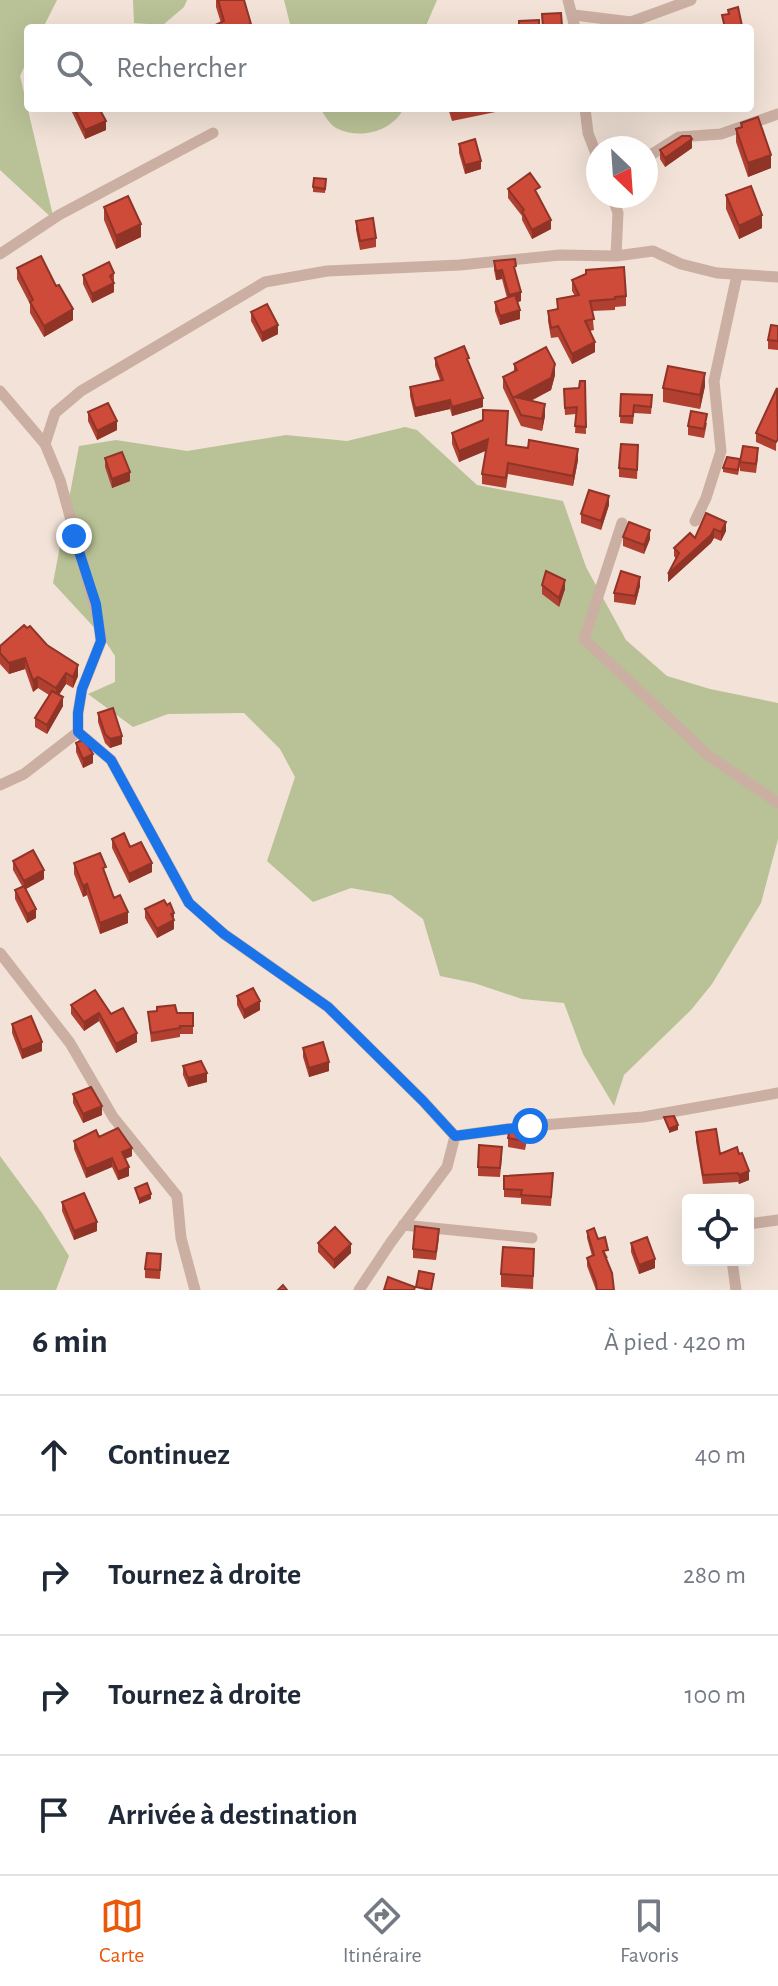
<!DOCTYPE html>
<html lang="fr">
<meta charset="utf-8">
<style>
:root{--surface:#fff;--page:#f2f2f3;--text:#1f2937;--muted:#747a83;--line:#e0e1e3;--accent:#ea580c}
body{margin:0;font-family:"Alegreya Sans",sans-serif;background:var(--page);color:var(--text)}
.controls{position:absolute;right:24px;bottom:24px;display:grid;overflow:hidden;border-radius:8px;box-shadow:0 8px 32px #0002}
.controls button{width:72px;height:72px;display:grid;place-items:center;padding:0;border:0;border-bottom:2px solid var(--line);background:var(--surface);color:var(--text);font:40px sans-serif}
.compass{position:absolute;left:586px;top:136px;width:72px;height:72px;border-radius:50%;background:var(--surface);box-shadow:0 8px 32px #0002;rotate:155deg}
.stop{position:absolute;width:24px;height:24px;margin:-18px;border:6px solid #1a73e8;border-radius:50%;background:#fff}
.stop.end{background:#1a73e8;border-color:#fff;box-shadow:0 2px 8px #0008}
.list{margin:0;padding:0;list-style:none}
h2{display:flex;justify-content:space-between;align-items:center;height:104px;margin:0;padding:0 32px;font-size:34px}
h2 small{font-size:26px;font-weight:400;color:var(--muted)}
.list li{display:grid;grid-template-columns:52px 1fr auto;gap:24px;align-items:center;box-sizing:border-box;height:120px;padding:0 32px;border-top:2px solid var(--line)}
.list b{display:block;font-size:30px;white-space:nowrap}
.list em{font-size:26px;font-style:normal;color:var(--muted)}
.icon{flex:none;width:44px;height:44px;fill:none;stroke:currentColor;stroke-width:2;stroke-linecap:round;stroke-linejoin:round}
.map{position:relative;flex:none;width:778px;height:1290px;overflow:hidden}
.search{position:absolute;background:var(--surface);box-shadow:0 8px 32px #0002;left:24px;right:24px;top:24px;height:88px;display:flex;align-items:center;gap:20px;box-sizing:border-box;padding:0 28px;border-radius:8px;color:var(--muted);font-size:30px}
.sheet{height:584px;background:var(--surface)}
nav{display:flex;justify-content:space-around;align-items:center;box-sizing:border-box;height:112px;border-top:2px solid var(--line);background:var(--surface);font-size:22px;color:var(--muted)}
nav a{display:grid;justify-items:center;gap:4px}
nav .on{color:var(--accent)}
.map>svg:first-child{display:block}
</style>
<div class="map">
<svg width="778" height="1290" viewBox="0 0 778 1290">
<rect width="100%" height="100%" fill="#f2e2d7"/>
<!-- green -->
<path fill="#b9c296" d="M0,0h57l-14,28h-15v31l-8,17 34,144 -54,-50z
M133,0h54l-3,7 -21,18 -29,-2z
M284,0h153l-12,28h-134z
M320,108h84c-12,24 -44,32 -68,20 -7,-4 -12,-14 -16,-20z
M405,427l12,3 60,55 86,16 23,66 40,73 41,36 43,13 68,14v136l-17,64 -49,81 -21,26 -67,65 -10,31 -31,-52 -19,-51 -42,-4 -48,-16 -34,-7 -17,-57 -32,-24 -40,-7 -38,14 -46,-41 28,-84 -15,-28 -36,-36 -76,1 -35,13 -45,-33 27,-12v-26l-13,-20 -49,-53 26,-137 37,-6 71,11 99,-16 61,6z
M0,1156l42,57 27,43 -13,34h-56z"/>
<g fill="none" stroke-linecap="round" stroke-linejoin="round">
<!-- street -->
<path stroke="#cbafa2" stroke-width="11" d="M568,0l7,28
M574,15l57,7 60,-22
M585,108l3,25 10,26
M646,158l33,-21 42,-3 57,-20
M612,196l6,17 -2,43
M0,254l59,-39 154,-82
M0,391l45,53
M695,521l11,-23 15,-47 -7,-70 23,-106
M622,523l-38,116 125,117 69,47
M78,732l33,28 78,143 35,31 104,73 95,94 32,35 -8,31 -56,75 -32,48
M0,785l24,-11 54,-42v-19l4,-24 19,-48 -3,-22 -38,-139 -15,-36 10,-31 26,-22 184,-109 62,-11 133,-6 100,-10 56,1 37,-5 28,13 36,9 61,4
M0,953l70,90 43,74 64,79 4,42 14,52
M455,1136l75,-10 113,-9 135,-24
M748,1224l30,-4
M403,1225l129,13
M732,1260l4,30"/>
</g>
<!-- wall -->
<path fill="#b14031" d="M216,0h28l7,28 -30,-5 -5,-16z
M70,108h29l7,22 -21,9z
M448,108h67l-63,13z
M741,123l30,45 -23,9 -12,-35v-13l5,-2z
M459,144l22,25 -16,5 -6,-21z
M692,148l-27,19 -5,-8v-9z
M326,179l-1,14 -12,-1v-5z
M508,189l32,7h-1l12,33 -19,10 -10,-19v-4l-14,-18z
M726,195l36,33 -23,11 -13,-30z
M104,207l37,30 -25,12 -12,-29z
M356,221l20,17v9l-16,3 -4,-20z
M494,261l22,14 5,26 -3,1 2,17 -20,6 -5,-14v-9l12,-4 -5,-19 -6,1 -2,-10z
M17,268l56,52 -29,17 -14,-24v-9l-13,-25z
M114,273v19l-22,11 -9,-19v-9z
M572,280l54,16v10l-11,1v3l-23,1 2,19 -4,1 5,21 -23,12 -14,-27 -7,1 -3,-17v-10l9,-2v-10l18,-3 -3,-5z
M251,312l27,22 -16,8 -11,-21z
M778,326v24l-10,-1v-9z
M435,358l34,8 14,41 -31,9 -2,-7 -35,8 -5,-21v-9l30,-7 -5,-14z
M514,364l41,11 -4,15 -20,11 14,15 -3,15 -21,-5 -18,-38v-11l11,-6z
M585,381l1,53 -11,-1 1,-19 -11,1 -1,-18 15,-9z
M705,386l-5,23 -37,-7v-14z
M777,388l-1,63 -20,-9v-9z
M621,394l31,9 -1,11 -17,-1 -1,11 -13,-1z
M88,412l29,18 -20,10 -9,-19z
M508,422l-2,23 72,15 -5,26 -65,-12 -2,14 -24,-4v-10l4,-24 -27,12 -7,-18v-11z
M707,423l-3,15 -16,-3v-9z
M638,454l-1,25 -18,-2v-9z
M758,457l-2,16 -16,-2v-9z
M105,458l25,23 -18,7 -7,-21z
M740,464l-2,11 -15,-3v-4z
M609,505l-8,25 -20,-7v-9z
M706,513l20,18 -5,10 -7,-3 -3,5 -43,39 8,-23 -2,-3v-8l21,-10z
M623,537l27,2 -6,15 -21,-8z
M542,585l23,4 -6,18 -17,-13z
M640,586l-5,19 -21,-3v-9z
M47,645l31,31 -5,12 -7,-4 -7,11 4,11 -16,28 -12,-7v-9l14,-23 -11,-7 -5,4 -8,-23 -16,5 -9,-10v-18z
M98,713l24,31 -12,4 -5,-5 -7,-21z
M76,743l17,20 -10,5 -7,-16z
M112,839l40,33 -23,11 -17,-35z
M13,861l31,18 -18,10 10,29 -9,5 -12,-24v-9l7,-4 -9,-16z
M74,863l32,12 8,23 14,25 -28,11 -13,-39 -4,2 -9,-23z
M167,905l7,8v16l-17,9 -12,-20v-9z
M237,996l23,14 -16,9 -7,-14z
M71,1005l40,9 26,28 -21,11 -17,-32 -15,10 -13,-17z
M148,1012l29,1 16,13v8h-13v3l-29,5z
M12,1024l30,27 -20,8 -10,-26z
M303,1048l26,23 -20,6 -6,-20z
M183,1066l24,16 -19,5 -5,-12z
M73,1094l29,21 -19,8 -10,-20z
M696,1132l24,22 29,26 -10,4 -1,-2 -35,2 -7,-43z
M528,1135l-3,15 -17,-3v-9z
M99,1137l33,19 -7,3 4,17 -11,4 -6,-13 -26,11 -12,-29v-8z
M502,1156l-2,21 -22,-1v-9z
M553,1173l-2,33 -30,-2v-6l-17,-1v-21z
M62,1202l35,29 -23,9 -12,-29z
M587,1231l11,8 10,19h-2l8,32h-18l-9,-24v-8l5,-2 -5,-18z
M439,1238l-3,22 -23,-2v-9z
M318,1243l33,10 -17,16 -16,-17z
M631,1243l24,25 -16,6 -8,-22z
M534,1262l-1,27 -32,-2v-13z
M161,1263l-1,16 -15,-1v-9z"/>
<!-- shaded-wall -->
<path fill="#903428" d="M106,121v9l-21,9v-9z
M692,139v9l-27,19v-9z
M771,155v13l-23,9v-14z
M481,161v8l-16,5v-9z
M762,215v13l-23,11v-13z
M551,220v9l-19,10v-9z
M141,224v13l-25,12v-13z
M502,270v9l-6,1v-9z
M114,283v9l-22,11v-9z
M521,292v9l-12,3v-9z
M73,309v11l-29,17v-11z
M520,310v9l-20,6v-9z
M278,325v9l-16,8v-9z
M595,342v10l-23,12v-10z
M555,364v11l-4,15 -33,17 -3,-10z
M705,373v13l-5,23v-14z
M483,398v9l-31,9v-9z
M450,400v9l-35,8v-9z
M545,404v12l-3,15v-12z
M117,421v9l-20,10v-9z
M488,439v11l-29,12v-11z
M578,449v11l-5,26v-10z
M130,472v9l-18,7v-9z
M609,496v9l-8,25v-9z
M726,522v9l-5,10v-9z
M714,529v9l-3,5 -43,39v-8z
M650,530v9l-6,15v-9z
M640,577v9l-5,19v-9z
M565,580v9l-6,18v-9z
M25,658v11l-16,5v-11z
M78,665v11l-5,12v-11z
M66,673v11l-10,15v-11z
M38,677v11l-5,4v-12z
M63,697v9l-16,28v-9z
M122,736v8l-12,4v-9z
M93,754v9l-10,5v-9z
M152,863v9l-23,11v-9z
M44,870v9l-20,11v-9z
M87,884v11l-4,2v-11z
M36,909v9l-9,5v-9z
M128,912v11l-28,11v-11z
M174,913v16l-17,9v-9z
M260,1001v9l-16,9v-9z
M99,1013v8l-15,10v-9z
M137,1033v9l-21,11v-9z
M42,1042v9l-20,8v-9z
M329,1062v9l-20,6v-9z
M207,1073v9l-19,5v-9z
M102,1106v9l-19,8v-9z
M678,1125v5l-9,3v-4z
M132,1148v8l-10,4v-8z
M112,1158v9l-26,11v-9z
M129,1167v9l-11,4v-8z
M749,1171v9l-10,4v-9z
M151,1194v5l-12,5v-5z
M97,1222v9l-23,9v-9z
M351,1244v9l-17,16v-9z
M655,1259v9l-16,6v-9z"/>
<!-- building -->
<path fill="#ce4a39" stroke="#903428" stroke-width="2" d="M218,0h26l7,24 -12,4h-30l15,-7z
M738,7l4,19 -17,2 -3,-13 7,-1 -1,-4z
M561,13l1,13 -19,2 -1,-14z
M539,20v8h-20v-7z
M74,108h25l7,13 -21,9z
M758,117l13,38 -23,8 -12,-34 6,-2 -1,-4z
M682,136h8l2,3 -27,19 -5,-8z
M475,139l6,22 -16,4 -6,-21z
M530,173l10,14 -5,3 16,30 -19,10 -10,-19 2,-1 -16,-21z
M314,178l12,1 -1,10 -12,-2z
M751,186l11,29 -23,11 -13,-31z
M128,196l13,28 -25,12 -12,-29z
M373,218l3,20 -16,3 -4,-20z
M41,256l15,30 3,-1 14,24 -29,17 -14,-24 3,-2 -16,-32z
M515,259l1,7 -2,1 7,25 -12,3 -7,-25 -6,1 -2,-10z
M109,262l5,11 -4,3 4,7 -22,11 -9,-19z
M624,267l2,29 -11,1v2l-25,2 4,18 -9,2 10,21 -23,12 -14,-28 -7,2 -3,-17 10,-2 -1,-10 22,-4 -7,-15 14,-6v-4z
M515,295l5,15 -20,6 -5,-14z
M267,304l11,21 -16,8 -11,-21z
M771,325l7,1v15l-10,-1z
M464,346l5,12 -2,1 16,39 -31,9 -2,-7 -35,8 -5,-21 33,-7 -8,-22z
M546,347l9,17 -4,14 -36,19 30,7 -3,15 -21,-4 -18,-38 14,-7 -3,-6z
M668,366l37,7 -5,22 -37,-7z
M580,381h5l1,46 -11,-1 2,-19 -12,1 -1,-19 15,-1z
M777,388l1,51 -2,3 -20,-9z
M621,394l31,1 -1,12 -17,-2 -1,11h-13z
M108,403l9,18 -20,10 -9,-19z
M483,410l25,1 -2,34 22,3 1,-8 49,9 -5,27 -65,-13 -2,15 -24,-4 6,-35 -29,12 -7,-18 31,-13z
M691,411l16,3 -3,15 -16,-3z
M621,444l17,1 -1,25 -18,-2z
M743,446l15,2 -2,16 -16,-2z
M122,452l8,20 -18,7 -7,-21z
M727,457l13,2 -2,11 -15,-2z
M589,490l20,6 -8,25 -20,-7z
M706,513l20,9 -5,10 -7,-3 -3,6 -43,39 11,-21 -5,-5 16,-15 5,5z
M629,522l21,8 -6,15 -21,-8z
M546,571l19,9 -6,18 -17,-13z
M621,571l19,6 -5,19 -21,-3z
M24,625l3,3 3,-2 17,19 31,20 -5,12 -7,-4 -10,15 -18,-11 -5,3 -8,-22 -16,5 -9,-10v-7z
M52,691l11,6 -16,28 -12,-7z
M113,708l9,28 -12,3 -5,-5 -7,-21z
M84,739l9,15 -10,5 -7,-16z
M124,833l6,14 11,-5 11,21 -23,11 -17,-35z
M33,850l11,20 -20,11 -11,-20z
M100,853l6,14 -3,1 11,30 6,-3 8,17 -28,11 -13,-39 -4,2 -9,-23z
M24,886l12,23 -9,5 -12,-24z
M164,900l3,5 3,-2 4,10 -3,1 3,6 -17,9 -12,-20z
M253,988l7,13 -16,9 -7,-14z
M95,990l16,24 12,-6 14,25 -21,11 -17,-31 -15,9 -13,-17z
M175,1005l2,8h16v13h-13v2l-29,5 -3,-21 9,-1v-4z
M31,1016l11,26 -20,8 -10,-26z
M323,1042l6,20 -20,6 -6,-20z
M201,1061l6,12 -19,5 -5,-12z
M91,1087l11,19 -19,8 -10,-20z
M674,1116l4,9 -9,4 -5,-12z
M528,1126l-3,15 -17,-3 2,-10z
M118,1128l14,20 -10,4 7,15 -11,5 -6,-14 -26,11 -12,-28 22,-11 3,7z
M716,1129l4,25 17,-7 2,7 3,-1 7,18 -10,4 -1,-2 -35,2 -7,-43z
M479,1145l23,2 -2,21 -22,-1z
M553,1173l-2,24 -30,-2 1,-5 -18,-1v-13z
M147,1183l4,11 -12,5 -4,-11z
M84,1193l13,29 -23,9 -12,-29z
M415,1226l24,3 -3,23 -23,-3z
M335,1227l16,17 -17,16 -16,-17z
M594,1228l4,11 7,-2 3,13 -5,1 9,22 2,17h-17l-1,-8 -9,-24 7,-3 -7,-24z
M647,1237l8,22 -16,6 -8,-22z
M503,1247l31,2 -1,27 -32,-2z
M147,1253l14,1 -1,16 -15,-1z
M419,1271l15,3 -3,16 -15,-3z
M388,1277l27,10 -1,3h-30z
M283,1285l4,5h-9z"/>
<g fill="none" stroke-linecap="round" stroke-linejoin="round">
<!-- route -->
<path stroke="#1a73e8" stroke-width="10" d="M74,536l22,68 5,37 -19,48 -4,24v19l33,28 78,143 35,31 104,73 95,94 32,35 75,-10"/>
</g>
</svg>
<div class="controls">
<button><svg class="icon" aria-label="locate" viewBox="0 0 24 24"><circle cx="12" cy="12" r="6"/><path d="M12 2v4M12 18v4M2 12h4M18 12h4"/></svg></button>
</div>
<svg class="compass" viewBox="-18 -18 36 36"><path d="M0-13l5 13h-10z" fill="#e53935"/><path d="M0 13l5-13h-10z" fill="#747a83"/></svg>
<div class="stop" style="left:530px;top:1126px"></div>
<div class="stop end" style="left:74px;top:536px"></div>
<div class="search"><svg class="icon" aria-label="search" viewBox="0 0 24 24"><circle cx="10" cy="10" r="6"/><path d="M15 15l6 6"/></svg>Rechercher</div>
</div>
<section class="sheet">
<h2>6 min<small>À pied · 420 m</small></h2>
<ul class="list">
<li><svg class="icon" aria-label="ahead" viewBox="0 0 24 24"><path d="M12 20V5M6 11l6-6 6 6"/></svg><div><b>Continuez</b></div><em>40 m</em></li>
<li><svg class="icon" aria-label="right" viewBox="0 0 24 24"><path d="M7 20v-9h11M14 6l5 5-5 5"/></svg><div><b>Tournez à droite</b></div><em>280 m</em></li>
<li><svg class="icon" aria-label="right" viewBox="0 0 24 24"><path d="M7 20v-9h11M14 6l5 5-5 5"/></svg><div><b>Tournez à droite</b></div><em>100 m</em></li>
<li><svg class="icon" aria-label="arrive" viewBox="0 0 24 24"><path d="M6 21V4h12l-3 4 3 4H6"/></svg><div><b>Arrivée à destination</b></div></li>
</ul>
</section>
<nav>
<a class="on"><svg class="icon" aria-label="map" viewBox="0 0 24 24"><path d="M3 6l6-2 6 2 6-2v14l-6 2-6-2-6 2zM9 4v14M15 6v14"/></svg>Carte</a>
<a><svg class="icon" aria-label="directions" viewBox="0 0 24 24"><path d="M12 3l9 9-9 9-9-9zM9 14v-3h6M13 9l2 2-2 2"/></svg>Itinéraire</a>
<a><svg class="icon" aria-label="saved" viewBox="0 0 24 24"><path d="M7 4h10v16l-5-4-5 4z"/></svg>Favoris</a>
</nav>
